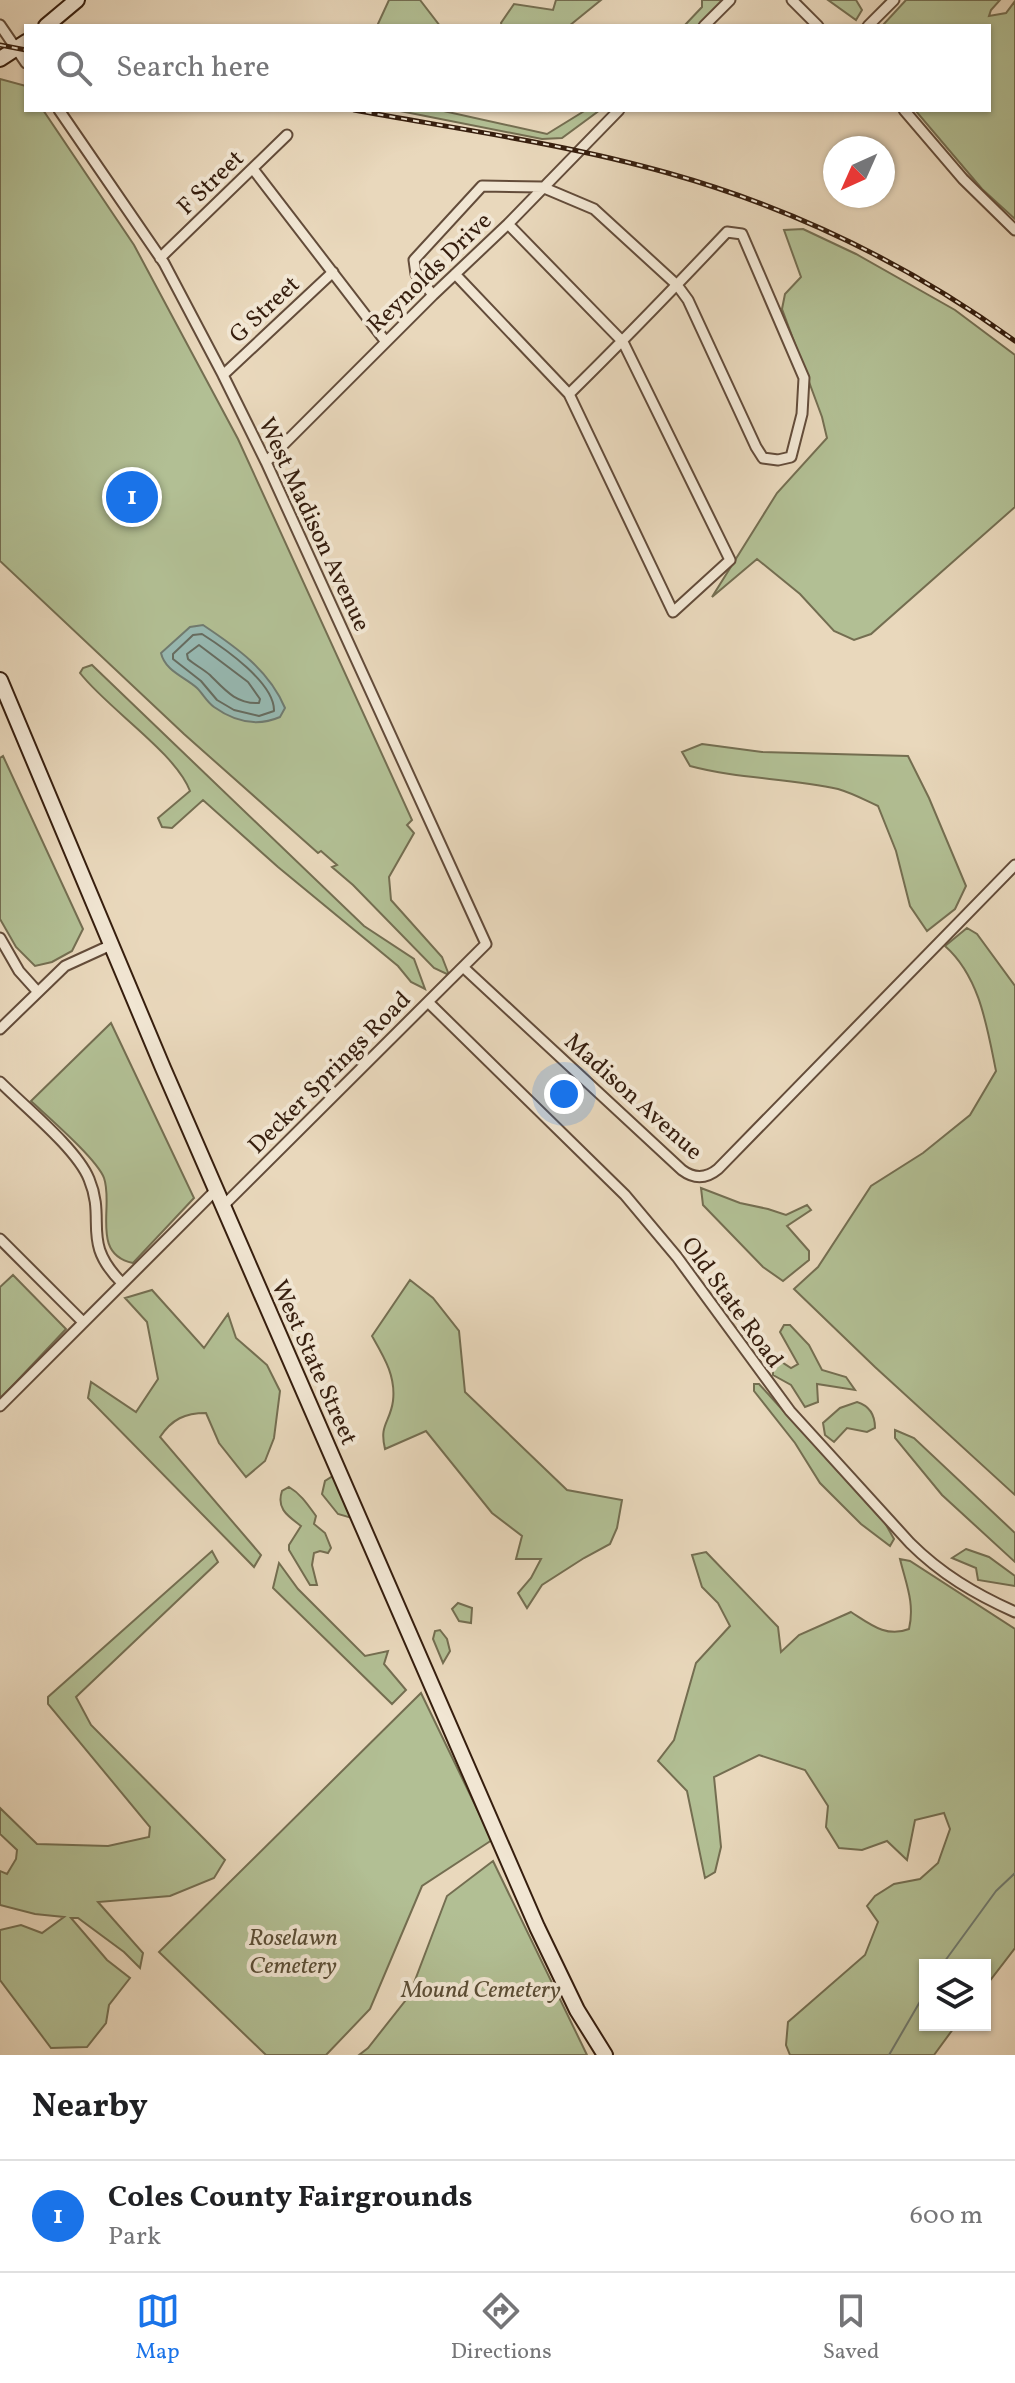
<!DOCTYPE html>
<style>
:root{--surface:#fff;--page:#f6f6f6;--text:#202124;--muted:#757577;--line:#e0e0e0;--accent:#1a73e8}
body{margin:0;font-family:Vollkorn,serif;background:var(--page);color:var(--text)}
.controls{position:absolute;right:24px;bottom:24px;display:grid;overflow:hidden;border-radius:0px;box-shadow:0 2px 6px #0004}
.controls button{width:72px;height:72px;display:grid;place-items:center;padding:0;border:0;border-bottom:2px solid var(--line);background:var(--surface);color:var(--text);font:40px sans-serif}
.compass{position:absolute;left:823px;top:136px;width:72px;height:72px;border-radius:50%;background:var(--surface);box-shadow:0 2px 6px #0004;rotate:225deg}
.you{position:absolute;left:564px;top:1094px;width:28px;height:28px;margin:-20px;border:6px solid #fff;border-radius:50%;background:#1a73e8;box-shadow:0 0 0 12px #1a73e833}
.badge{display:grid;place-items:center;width:52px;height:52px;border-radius:50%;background:var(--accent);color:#fff;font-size:26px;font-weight:700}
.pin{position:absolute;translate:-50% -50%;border:4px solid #fff;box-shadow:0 2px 8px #0006}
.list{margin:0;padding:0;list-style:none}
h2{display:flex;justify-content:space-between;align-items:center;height:104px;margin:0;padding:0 32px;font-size:34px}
h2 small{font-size:26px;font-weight:400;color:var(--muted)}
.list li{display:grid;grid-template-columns:52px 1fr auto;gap:24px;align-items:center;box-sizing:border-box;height:112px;padding:0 32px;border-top:2px solid var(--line)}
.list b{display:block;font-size:30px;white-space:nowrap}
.list p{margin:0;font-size:26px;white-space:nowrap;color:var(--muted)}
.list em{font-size:26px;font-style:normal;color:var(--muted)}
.icon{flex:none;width:44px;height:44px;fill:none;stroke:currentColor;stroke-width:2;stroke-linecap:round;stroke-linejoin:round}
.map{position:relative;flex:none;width:1015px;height:2055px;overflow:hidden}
.search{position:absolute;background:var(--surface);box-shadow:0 2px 6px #0004;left:24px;right:24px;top:24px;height:88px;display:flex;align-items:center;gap:20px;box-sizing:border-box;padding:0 28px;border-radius:0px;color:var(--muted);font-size:30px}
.sheet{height:216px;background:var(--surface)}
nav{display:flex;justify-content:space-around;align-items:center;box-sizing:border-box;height:112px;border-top:2px solid var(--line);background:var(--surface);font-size:22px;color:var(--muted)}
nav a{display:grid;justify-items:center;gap:4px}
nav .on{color:var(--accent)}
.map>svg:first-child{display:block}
</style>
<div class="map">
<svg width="1015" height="2055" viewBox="0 0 1015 2055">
<rect width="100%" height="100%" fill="#e9d8bc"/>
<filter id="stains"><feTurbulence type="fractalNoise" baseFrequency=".0025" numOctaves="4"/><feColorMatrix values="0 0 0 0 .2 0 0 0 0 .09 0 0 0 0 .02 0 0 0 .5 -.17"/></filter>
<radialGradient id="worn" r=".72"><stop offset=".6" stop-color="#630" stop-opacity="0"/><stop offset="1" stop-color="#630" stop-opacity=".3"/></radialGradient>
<!-- green -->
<path fill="#b2bf94" stroke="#746e51" stroke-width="2" d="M389,0h31l20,26h-63z
M556,0h45l-32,26h-67l-1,-3 13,-19 39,6z
M702,0h22l-26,26h-14l18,-19z
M828,0h28l6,10 -6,10z
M906,0h94l-9,10 -2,6 17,-3 9,-12v218l-33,-30 -67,-79h74v-84h-107z
M0,79l26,7v24h17l91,135 104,194 174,381 -5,5 7,8 -25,44 2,23 51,57 7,18 -15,-7 -81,-83 -21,-18 5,-2 -16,-14 -3,2 -134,-119 -184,-173z
M395,110h44l108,24 39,-24h14l-38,28 -20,1z
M803,229l53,25 99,56 60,45v152l-144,127 -17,6 -20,-9 -34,-37 -43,-35 -45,38 65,-104 50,-55 -5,-21 -40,-108 3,-15 16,-17 -17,-47z
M92,665l272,261 50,33 11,30 -14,-7 -13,-16 -120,-99 -75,-67 -31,28 -10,-1 -4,-9 32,-27c-15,-39 -82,-82 -110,-118l3,-5z
M702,744l60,8 146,4 21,42 37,88 -11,23 -28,22 -17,-25 -14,-55 -18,-45c-13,-6 -26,-13 -40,-17 -49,-11 -100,-10 -148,-23l-8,-14z
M3,756l80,173 -11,22 -20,11 -17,4 -19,-19 -16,-28v-161z
M967,928l10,6 38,52v509l-140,-128 -81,-78 24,-22 53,-81 52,-33 47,-38 26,-44c-9,-44 -16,-94 -51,-125z
M111,1023l83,175 -61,65c-43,-9 -19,-57 -29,-85 -7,-19 -56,-61 -73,-77z
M701,1188l39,15 28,6 18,6 21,-10 4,5 -24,16 22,25v9l-26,21 -20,-14 -60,-62z
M13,1275l53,54 -66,70v-112z
M410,1280l23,18 26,33 6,61 102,98 55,10 -5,28 -7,16 -26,14 -42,27 -15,23 -9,-15 13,-15 10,-19h-25l6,-23 -30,-23 -66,-82 -41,18c-6,-25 5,-26 8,-48 3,-25 -9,-44 -21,-65z
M152,1290l52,58 24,-34 8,24 31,27 13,26 -6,47 -9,23 -19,16 -27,-34 -13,-30c-21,0 -34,6 -46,24l101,118 -7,12 -166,-169 3,-16 45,30 22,-33 -11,-57 -22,-24z
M784,1325h6l19,20 13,25 24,7 9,13 -38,-6 1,18 -13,5 -14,-22 -18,-10v-9l4,-7 14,9 7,-4 -18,-32z
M754,1384h5l126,139 9,16 -4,7 -29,-22 -41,-41 -25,-40 -41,-52z
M857,1402c13,4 18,13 18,26l-8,4 -20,-4 -13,14 -9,-7 -2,-12 17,-15z
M895,1430l19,8 101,95v29l-73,-67 -47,-57z
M333,1476l22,43 -17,-5 -16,-20 3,-13z
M289,1487c12,7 19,18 27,29l-2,8 11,9 6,15 -3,5 -8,-2 -6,2 -2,12 5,20h-7l-21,-35v-5l12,-19c-13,-10 -25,-17 -19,-35z
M966,1549l23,8 26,19v10l-37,-6 -2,-12 -24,-10z
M212,1551l6,11 -142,135 15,28 134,135 -11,18 -44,18 -72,6 45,51 -3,15 -16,-16 -46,-34h-7l36,42 23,18 -21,27 -3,18 -19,24 -36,1 -51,-68v-50l21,-5 21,8 22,-16 -29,-3 -35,-9v-34l7,3 9,-15 1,-9 -17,-16v-26l37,36 71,2 41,-9 1,-10 -102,-123v-7z
M706,1552l72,75 3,25 18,-17 52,-23c19,12 35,26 58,17 6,-26 -3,-45 -9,-70l10,2 105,68v319l-30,39v-22h-60v60h31l-22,30h-144l-4,-10 2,-23 77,-67 13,-33 -11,-16 8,-10 19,-12 26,-5 18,-16 12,-34 -6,-16 -29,7 -8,40 -20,-19 -25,9 -23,-2 -13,-21 2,-21 -23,-36 -46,-15 -45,22 7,70 -6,25 -10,6 -18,-87 -29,-30 16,-21 22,-77 34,-37 -12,-23 -16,-16 -10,-32z
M279,1563l19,26 67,67 23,-5 -4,13 22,26 -14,14 -119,-116z
M458,1603l14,5 -1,15 -12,-2 -7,-12z
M440,1630l7,9 3,12 -7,12 -10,-24 2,-8z
M421,1693l71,147 -70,46 -52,123 -44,46h-60l-107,-103z
M493,1861l94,194h-228l9,-7 41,-52 38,-100z"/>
<!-- water -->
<path fill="#97b9b2" stroke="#707b70" stroke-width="2" d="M203,625c33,22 66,45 82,83l-5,9c-23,10 -45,5 -66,-10 -7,-5 -11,-13 -17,-19 -12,-11 -32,-17 -36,-35l29,-26z"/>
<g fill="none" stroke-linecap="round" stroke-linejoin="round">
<!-- shore -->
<path stroke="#666c60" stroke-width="2" d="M202,634c22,14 73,49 72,77l-15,5 -25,-6 -17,-10 -16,-19 -28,-22v-5l20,-19z
M199,645l49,37 12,17 -1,4c-23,1 -34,-13 -49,-28 -7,-6 -15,-10 -22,-16l-1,-5z"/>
<!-- stream -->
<path stroke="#707b70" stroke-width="2" d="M942,1965l54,-74 19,-18
M889,2055l36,-62"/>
<defs>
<path id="street" d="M792,0l26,26
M0,25l26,38
M704,26l26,-26
M868,26l26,-26
M59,110l105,153 59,112 43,87 220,482 -263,262
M904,110l59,69 52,51
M253,169l133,173
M160,258l127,-123
M455,274l114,120 104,218 57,-52 -107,-218 -115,-118
M433,295l-17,-21 -2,-14 68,-74 60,1 52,22 83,76 11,15 68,147 7,11 15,2 13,-3 11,-43 2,-36 -62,-144 -15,-2c-52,55 -104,109 -158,162
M223,375l110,-103
M266,462l167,-167 75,-71 111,-114
M0,938l19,33 18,20
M463,967l219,203c12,9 24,9 36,-1l297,-304
M428,1002l197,193 52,62 113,154 120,132c31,31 65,51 105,69
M0,1029l65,-63 46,-21
M0,1082c25,25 77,67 89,97 18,43 -9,62 33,104
M0,1239l83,83
M0,1406l216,-216"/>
<path id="secondary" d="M46,26l31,-26
M0,59l26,-17
M0,680l163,388 374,859 40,83 28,45"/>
</defs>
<!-- street casing -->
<use href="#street" stroke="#634c3a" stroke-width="13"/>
<!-- secondary casing -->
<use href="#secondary" stroke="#361e0e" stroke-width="18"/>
<!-- street -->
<use href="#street" stroke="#f1e6d3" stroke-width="9"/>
<!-- secondary -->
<use href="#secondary" stroke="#f1e6d3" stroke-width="14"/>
<defs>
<path id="rail" d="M0,45l26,5
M354,110c104,19 212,34 314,63 125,35 242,92 347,168"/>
</defs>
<!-- rail casing -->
<use href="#rail" stroke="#361e0e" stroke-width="5"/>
<!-- rail -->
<use href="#rail" stroke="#f1e6d3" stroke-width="2" stroke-dasharray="6" stroke-linecap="butt"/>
</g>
<g text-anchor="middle" stroke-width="8" stroke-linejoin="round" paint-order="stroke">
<!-- street labels -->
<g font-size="24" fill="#361e0e" stroke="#f1e6d3">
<text transform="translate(210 182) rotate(-44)" y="8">F Street</text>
<text transform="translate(429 272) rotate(-44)" y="8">Reynolds Drive</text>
<text transform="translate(264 309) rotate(-43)" y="8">G Street</text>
<text transform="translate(315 524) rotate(65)" y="8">West Madison Avenue</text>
<text transform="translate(329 1072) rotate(-45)" y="8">Decker Springs Road</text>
<text transform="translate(634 1096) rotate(42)" y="8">Madison Avenue</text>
<text transform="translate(733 1302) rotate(54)" y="8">Old State Road</text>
<text transform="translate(315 1362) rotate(66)" y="8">West State Street</text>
</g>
<!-- park labels -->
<g font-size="24" font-style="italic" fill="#5b4e36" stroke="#f1e6d3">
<text x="293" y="1945">Roselawn<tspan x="293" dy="28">Cemetery</tspan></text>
<text x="481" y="1997">Mound Cemetery</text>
</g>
</g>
<rect width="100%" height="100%" filter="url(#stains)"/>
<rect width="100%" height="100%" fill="url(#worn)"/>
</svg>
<div class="controls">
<button><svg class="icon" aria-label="layers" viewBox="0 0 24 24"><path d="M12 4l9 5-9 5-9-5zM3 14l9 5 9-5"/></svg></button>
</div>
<svg class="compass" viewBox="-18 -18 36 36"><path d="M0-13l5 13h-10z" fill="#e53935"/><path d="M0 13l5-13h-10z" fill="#757577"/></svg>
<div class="you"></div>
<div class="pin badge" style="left:132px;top:497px">1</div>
<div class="search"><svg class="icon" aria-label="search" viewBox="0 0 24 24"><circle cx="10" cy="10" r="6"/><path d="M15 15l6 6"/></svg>Search here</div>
</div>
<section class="sheet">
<h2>Nearby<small></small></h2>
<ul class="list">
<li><span class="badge">1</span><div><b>Coles County Fairgrounds</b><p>Park</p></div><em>600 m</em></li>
</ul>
</section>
<nav>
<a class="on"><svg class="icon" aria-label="map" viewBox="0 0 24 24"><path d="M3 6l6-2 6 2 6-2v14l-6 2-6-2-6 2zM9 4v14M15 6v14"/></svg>Map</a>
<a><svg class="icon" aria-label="directions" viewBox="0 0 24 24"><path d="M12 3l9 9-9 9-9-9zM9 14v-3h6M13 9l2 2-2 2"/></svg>Directions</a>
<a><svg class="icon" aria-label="saved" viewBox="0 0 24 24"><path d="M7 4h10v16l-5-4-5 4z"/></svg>Saved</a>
</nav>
